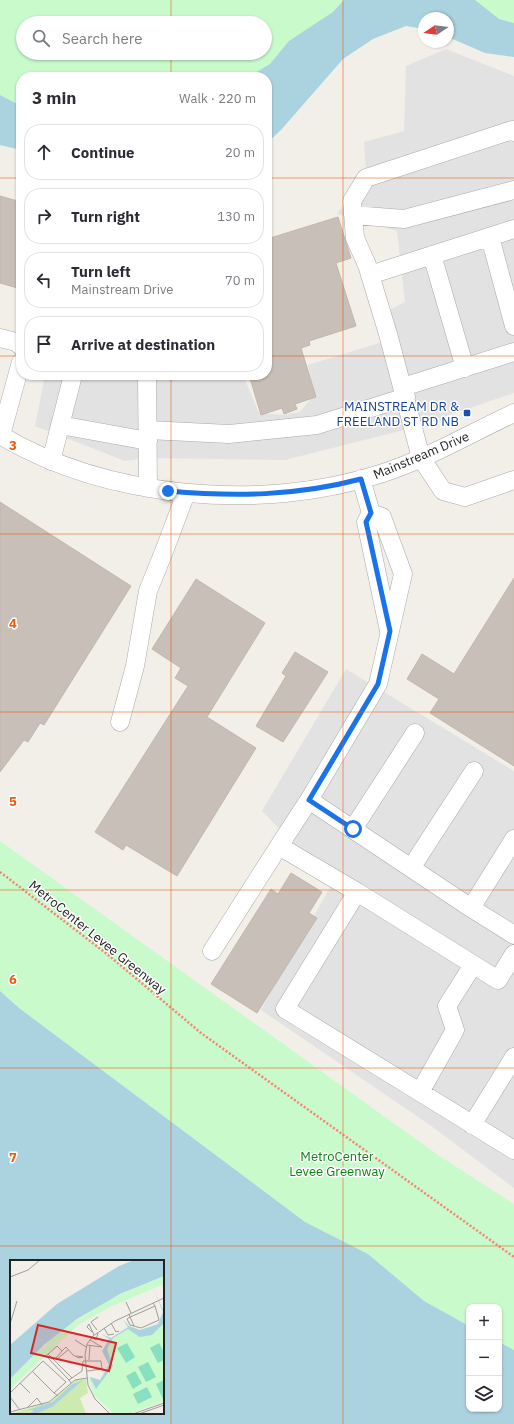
<!DOCTYPE html>
<meta charset="utf-8">
<style>
:root{--surface:#fff;--page:#f7f7f7;--text:#2b2b33;--muted:#7c7c81;--line:#e1e1e2}
body{margin:0;font-family:"IBM Plex Sans",sans-serif;background:var(--page);color:var(--text)}
.controls{position:absolute;right:12px;bottom:12px;display:grid;overflow:hidden;border-radius:8px;box-shadow:0 1px 3px #0004}
.controls button{width:36px;height:36px;display:grid;place-items:center;padding:0;border:0;border-bottom:1px solid var(--line);background:var(--surface);color:var(--text);font:20px sans-serif}
.compass{position:absolute;left:418px;top:12px;width:36px;height:36px;border-radius:50%;background:var(--surface);box-shadow:0 1px 3px #0004;rotate:257deg}
.stop{position:absolute;width:12px;height:12px;margin:-9px;border:3px solid #1a73e8;border-radius:50%;background:#fff}
.stop.end{background:#1a73e8;border-color:#fff;box-shadow:0 1px 4px #0008}
.list{margin:0;padding:0;list-style:none}
h2{display:flex;justify-content:space-between;align-items:center;height:52px;margin:0;padding:0 16px;font-size:17px}
h2 small{font-size:13px;font-weight:400;color:var(--muted)}
.list li{display:grid;grid-template-columns:26px 1fr auto;gap:12px;align-items:center;box-sizing:border-box;height:56px;margin:0 8px 8px;padding:0 8px;border:1px solid var(--line);border-radius:16px}
.list b{display:block;font-size:15px;white-space:nowrap}
.list p{margin:0;font-size:13px;white-space:nowrap;color:var(--muted)}
.list em{font-size:13px;font-style:normal;color:var(--muted)}
.icon{flex:none;width:22px;height:22px;fill:none;stroke:currentColor;stroke-width:2;stroke-linecap:round;stroke-linejoin:round}
.map{position:relative;flex:none;width:514px;height:1424px;overflow:hidden}
.search{position:absolute;background:var(--surface);box-shadow:0 1px 3px #0004;left:16px;top:16px;width:256px;height:44px;display:flex;align-items:center;gap:10px;box-sizing:border-box;padding:0 14px;border-radius:22px;color:var(--muted);font-size:15px}
.panel{position:absolute;background:var(--surface);box-shadow:0 1px 3px #0004;left:16px;top:72px;width:256px;height:308px;border-radius:16px}
.map>svg:first-child{display:block}
</style>
<div class="map">
<svg width="514" height="1424" viewBox="0 0 514 1424">
<rect width="100%" height="100%" fill="#f2efe9"/>
<!-- park -->
<path fill="#c8facc" fill-rule="evenodd" d="M0,0h514v36l-97,-31 -150,72h-246v54l-21,-5zM23,23h242v30h-242z
M0,841l438,314 76,49v146l-15,-8v-35h-30v19l-45,-25 -56,-47 -63,-32 -286,-214 -19,-17z"/>
<!-- parking -->
<path fill="#e2e2e2" d="M446,49l68,27v317l-106,36 -123,31 -139,-2 -21,3 -90,-35 10,-51h137l1,3 15,-3h45l16,38 25,2 16,-3 14,-17 -6,-30 74,-23 -4,-26 27,-14 -8,-71 -60,-17 29,-42 -2,-30 40,-11 2,-65z
M346,669l168,102v417l-84,-63 -169,-115 71,-126 -70,-73z"/>
<!-- water -->
<path fill="#aad3df" fill-rule="evenodd" d="M344,0h131l24,19 15,4v34l-29,-4 -37,-16v-19h-24v11l-18,-3 -33,13 -30,20 -62,71 -14,13v-66h-19l22,-13 19,-23 44,-29z
M0,95l21,11v44l-21,-5z
M0,991l19,17 286,214 63,32 56,47 45,25v83h30v-67l15,8v74h-514zM11,1261h152v152h-152z"/>
<!-- building -->
<path fill="#c7bfb8" stroke="#c4b6ab" d="M0,196l21,6v87l-21,-6z
M338,217l13,41 -15,5 20,63 -47,15 1,4 -9,3 15,49 -21,7 2,5 -13,5 -2,-6 -21,7 -12,-40h18v-136z
M0,502l131,84 -87,139 -4,-2 -12,19 -4,-2 -24,32z
M514,578v188l-84,-53 9,-14 -32,-20 15,-25 32,20z
M196,579l69,44 -58,94 49,31 -79,128 -51,-31 -3,5 -28,-18 93,-146 -13,-8 6,-10 -29,-19z
M295,652l33,20 -45,70 -27,-16 30,-50 -4,-3z
M291,873l31,19 -13,21 8,5 -60,95 -46,-29 60,-95 7,5z"/>
<g fill="none" stroke-linecap="round" stroke-linejoin="round">
<defs>
<path id="minor" d="M514,132l-2,-2 -146,48 -14,23 3,37 12,27 21,69 33,124 22,33 22,6 49,-17
M353,215l51,4 110,-29
M490,237l24,89
M432,255l33,113
M370,275l144,-46
M0,338l16,4 5,4
M147,375l1,113
M403,387l111,-35
M60,425l88,16
M148,430l81,4 88,-9 89,-28
M0,435c107,64 261,77 380,39 47,-15 89,-40 134,-61
M1,435l20,-73
M51,461l22,-86
M361,479l10,34
M389,631l-23,-109 5,-9 11,4 21,57 -25,110 -69,116 -30,46 78,46 -72,117 229,141
M120,722l15,-56 13,-75 15,-37 23,-61
M309,800l162,108 43,27
M353,829l62,-96
M411,868l63,-97
M357,892l141,88 16,-26
M471,908l43,-69
M212,951l67,-105
M420,1092l35,-62 -8,-24 26,-41
M472,1125l42,-68"/>
</defs>
<!-- minor casing -->
<use href="#minor" stroke="#a9a9a9" stroke-width="19"/>
<!-- path -->
<path stroke="#fa8072" stroke-width="2.5" stroke-dasharray="2 2" stroke-linecap="butt" d="M0,872l107,82 94,79 313,224"/>
<!-- minor -->
<use href="#minor" stroke="#fff" stroke-width="18"/>
</g>
<g fill="none" stroke-linecap="round" stroke-linejoin="round">
<!-- route -->
<path stroke="#1a73e8" stroke-width="5" d="M168,491c67,6 128,5 193,-12l10,34 -5,9 24,109 -12,53 -69,116 44,29"/>
</g>
<!-- grid -->
<path fill="none" stroke="#e8590c" stroke-width="1" stroke-opacity="0.55" d="M171,0v23M343,0v1424M171,53v24M0,178h21M267,178h247M0,356h21M267,356h247M171,375v1049M0,534h514M0,712h514M0,890h514M0,1068h514M0,1246h514"/>
<!-- markers -->
<rect fill="#1a4fb4" stroke="#fff" stroke-width="1.5" x="463" y="409" width="8" height="8" rx="2"/>
<g text-anchor="middle" stroke-width="3" stroke-linejoin="round" paint-order="stroke">
<!-- transit labels -->
<g font-size="13" fill="#164399" stroke="#fff" text-anchor="end">
<text x="459" y="411">MAINSTREAM DR &amp;<tspan x="459" dy="15">FREELAND ST RD NB</tspan></text>
</g>
<!-- street labels -->
<g font-size="13" fill="#222" stroke="#fff">
<text transform="translate(421 455) rotate(-23)" y="5">Mainstream Drive</text>
<text transform="translate(98 937) rotate(39)" y="5">MetroCenter Levee Greenway</text>
</g>
<!-- park labels -->
<g font-size="13" fill="#0c8416" stroke="#fff">
<text x="337" y="1161">MetroCenter<tspan x="337" dy="15">Levee Greenway</tspan></text>
</g>
</g>
<!-- overview -->
<g transform="translate(10 1260)">
<rect width="154" height="154" fill="#f2efe9"/>
<path d="M76,119l2,14 -8,5 6,16h-76l40,-12 26,-22z" fill="#cdebb0"/>
<path d="M154,16v8l-54,23 -32,18 -68,64 1,-11 49,-47 52,-33zM154,55v86l-35,13h-15l-21,-20 -4,-17 10,5 11,-16 -6,-14 5,-12 20,-12 13,3 13,-3z" fill="#c8facc"/>
<path d="M117,83l8,14 -9,6 -9,-15zM149,83l5,9v8l-6,3 -8,-15zM138,102l8,15 -10,5 -8,-15zM125,111l7,12 -9,6 -7,-13zM154,120v19h-1l-7,-15zM137,127l5,10 -14,7 -5,-10z" fill="#88e0be"/>
<path d="M124,0h30v16l-44,18 -43,25 -32,25 -35,35v-34l47,-41 62,-38zM144,30l10,22v11l-12,12 -12,2 -12,-8 -15,9 -6,11 6,17 -17,23 -6,-12 10,3 9,-15 -7,-14 7,-12 -8,-5 10,4 14,-9 3,-2 -6,-8 7,7 11,4 18,-6 5,-12zM73,120l-31,27 -17,7h-4l3,-4h-6l25,-8 18,-17z" fill="#aad3df"/>
<path fill="none" stroke="#9f9d99" stroke-width="1" d="M0,17l18,-7 12,-10M116,42l5,11M119,54l1,3 4,9 -4,-1 -3,-6 3,-2 14,-6 11,-5 -2,-3M101,63l5,9 3,-1M0,64l7,-23M124,66l7,2 18,-8 -4,-14M94,68l4,7 6,-1M87,70l-6,-8 7,-5M82,72l-5,-5 2,-3 5,11M82,77l4,3 2,-7M65,80l11,7M77,85l15,2 -12,-7M52,91l-6,7 1,1 11,-9M38,94l24,24M79,100l1,-15M22,111l22,22M59,120l-23,-24 11,-10 5,5 4,-4 7,8 6,3 4,-1 -7,-1M10,123l10,10M61,123l-2,-3 13,-9 1,-10h18l1,8 -15,2M0,133l33,-32 23,21 -12,11 4,3M0,137l10,13M17,148l10,-10 5,7M0,152l39,-10 26,-22 12,-2M100,154l-15,-15 -7,-14 -3,-30 2,-11 6,-8 22,-15 49,-23M123,154l31,-11M129,154l25,-9"/>
<path fill="#d62828" fill-opacity="0.15" stroke="#d62828" stroke-width="2" d="M28,65l78,18 -7,28 -78,-18z"/>
<rect width="154" height="154" fill="none" stroke="#222" stroke-width="2"/>
</g>
<g font-size="13" text-anchor="middle" font-weight="bold" fill="#e8590c" stroke="#fff" stroke-width="3" stroke-linejoin="round" paint-order="stroke">
<text x="13" y="450">3</text>
<text x="13" y="628">4</text>
<text x="13" y="806">5</text>
<text x="13" y="984">6</text>
<text x="13" y="1162">7</text>
</g>
</svg>
<div class="controls">
<button>+</button>
<button>−</button>
<button><svg class="icon" aria-label="layers" viewBox="0 0 24 24"><path d="M12 4l9 5-9 5-9-5zM3 14l9 5 9-5"/></svg></button>
</div>
<svg class="compass" viewBox="-18 -18 36 36"><path d="M0-13l5 13h-10z" fill="#e53935"/><path d="M0 13l5-13h-10z" fill="#7c7c81"/></svg>
<div class="stop" style="left:353px;top:829px"></div>
<div class="stop end" style="left:168px;top:491px"></div>
<div class="search"><svg class="icon" aria-label="search" viewBox="0 0 24 24"><circle cx="10" cy="10" r="6"/><path d="M15 15l6 6"/></svg>Search here</div>
<section class="panel">
<h2>3 min<small>Walk · 220 m</small></h2>
<ul class="list">
<li><svg class="icon" aria-label="ahead" viewBox="0 0 24 24"><path d="M12 20V5M6 11l6-6 6 6"/></svg><div><b>Continue</b></div><em>20 m</em></li>
<li><svg class="icon" aria-label="right" viewBox="0 0 24 24"><path d="M7 20v-9h11M14 6l5 5-5 5"/></svg><div><b>Turn right</b></div><em>130 m</em></li>
<li><svg class="icon" aria-label="left" viewBox="0 0 24 24"><path d="M17 20v-9H6M10 6l-5 5 5 5"/></svg><div><b>Turn left</b><p>Mainstream Drive</p></div><em>70 m</em></li>
<li><svg class="icon" aria-label="arrive" viewBox="0 0 24 24"><path d="M6 21V4h12l-3 4 3 4H6"/></svg><div><b>Arrive at destination</b></div></li>
</ul>
</section>
</div>
